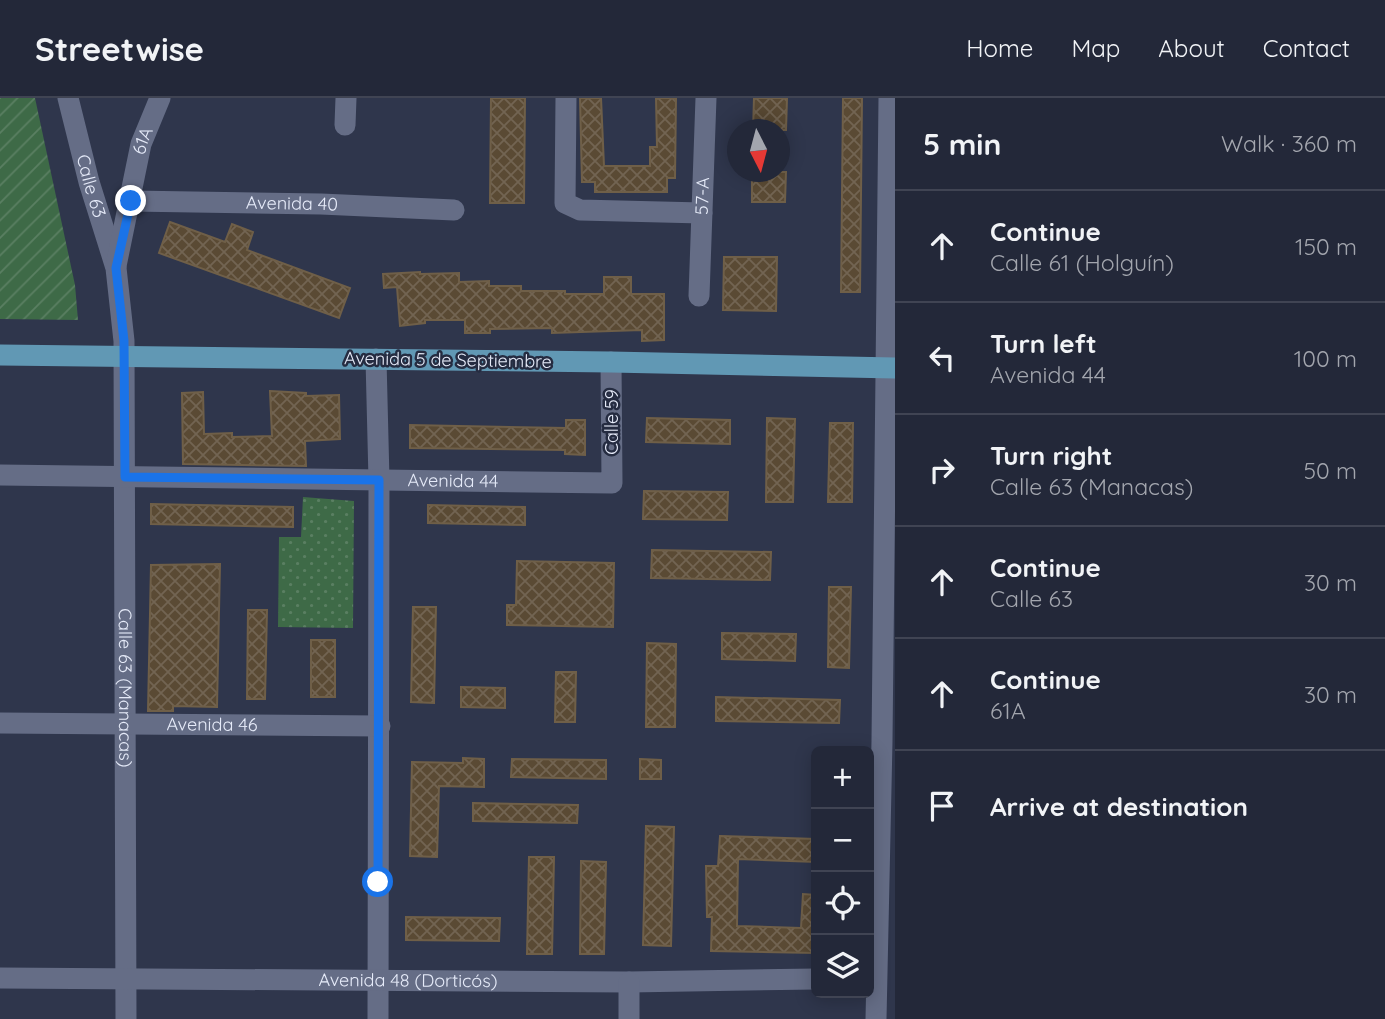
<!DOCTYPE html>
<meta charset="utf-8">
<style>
:root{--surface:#232839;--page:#2b3041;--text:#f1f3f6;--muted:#a3a6ae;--line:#404453}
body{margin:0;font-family:Quicksand,sans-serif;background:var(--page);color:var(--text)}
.controls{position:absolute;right:21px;bottom:21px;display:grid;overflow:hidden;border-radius:10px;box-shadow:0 4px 18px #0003}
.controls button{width:63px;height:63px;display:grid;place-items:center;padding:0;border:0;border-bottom:2px solid var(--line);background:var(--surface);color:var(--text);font:35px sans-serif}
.compass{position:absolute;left:727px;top:21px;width:63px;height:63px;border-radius:50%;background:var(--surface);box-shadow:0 4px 18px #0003;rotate:174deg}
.stop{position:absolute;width:21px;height:21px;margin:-16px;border:5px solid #1a73e8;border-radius:50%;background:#fff}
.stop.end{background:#1a73e8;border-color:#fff;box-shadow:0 2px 7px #0008}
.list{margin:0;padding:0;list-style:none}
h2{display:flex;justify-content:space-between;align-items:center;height:91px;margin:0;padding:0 28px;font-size:30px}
h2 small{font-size:23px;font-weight:400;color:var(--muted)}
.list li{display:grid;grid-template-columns:46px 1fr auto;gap:21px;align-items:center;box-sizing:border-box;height:112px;padding:0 28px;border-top:2px solid var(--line)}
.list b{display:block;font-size:26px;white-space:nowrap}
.list p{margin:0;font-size:23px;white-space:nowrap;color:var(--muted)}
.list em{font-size:23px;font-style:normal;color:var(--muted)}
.icon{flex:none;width:38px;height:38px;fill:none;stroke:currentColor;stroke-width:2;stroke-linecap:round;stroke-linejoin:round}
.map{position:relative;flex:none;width:895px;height:921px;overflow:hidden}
header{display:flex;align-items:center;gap:42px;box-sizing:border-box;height:98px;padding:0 35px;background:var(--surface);border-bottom:2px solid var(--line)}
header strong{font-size:33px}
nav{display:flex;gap:38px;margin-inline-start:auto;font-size:24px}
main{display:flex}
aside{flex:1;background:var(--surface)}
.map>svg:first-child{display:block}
</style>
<header>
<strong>Streetwise</strong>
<nav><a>Home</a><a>Map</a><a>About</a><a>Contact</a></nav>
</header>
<main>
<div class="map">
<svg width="895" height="921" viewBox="0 0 895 921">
<defs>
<pattern id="grass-dots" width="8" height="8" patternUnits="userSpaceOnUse" patternTransform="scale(1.75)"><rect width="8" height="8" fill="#3e6a47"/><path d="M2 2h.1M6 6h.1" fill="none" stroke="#5a7f62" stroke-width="1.8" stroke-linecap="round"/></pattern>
<pattern id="garden-furrows" width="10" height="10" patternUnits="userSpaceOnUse" patternTransform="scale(1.75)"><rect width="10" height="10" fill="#3e6a47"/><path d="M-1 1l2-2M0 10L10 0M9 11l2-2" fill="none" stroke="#5a7f62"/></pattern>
<pattern id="building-cross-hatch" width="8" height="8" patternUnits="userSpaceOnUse" patternTransform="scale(1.75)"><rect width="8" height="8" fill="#5a4a34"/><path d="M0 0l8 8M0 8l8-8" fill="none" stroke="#726452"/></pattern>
</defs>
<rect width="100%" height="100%" fill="#2f364c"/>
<!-- grass -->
<path fill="url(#grass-dots)" d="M303,399l51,4 -1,127 -75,-1 1,-90h22z"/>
<!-- garden -->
<path fill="url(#garden-furrows)" d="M0,0h35l40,187 3,35 -78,-1z"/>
<!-- building -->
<path fill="url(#building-cross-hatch)" stroke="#6f5f48" stroke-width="2" d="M491,0h34l-1,105h-34z
M580,0h21l3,68h46v-19h7l-1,-49h20l-1,80h-8v14h-72v-10h-13z
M754,0h33l-1,32h-33z
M843,0h19l-2,194h-19z
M752,74h34l-1,30h-33z
M170,124l55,20 7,-18 21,8 -6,18 103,38 -11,30 -180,-65z
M724,159h53l-1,54 -53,-1z
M420,174v2l39,-1v9l30,-1v5h32v5h44v3h39v-17h27v17h33v46l-22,1v-11l-90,3v-5l-62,1v4h-25v-13h-40v3l-25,3 -3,-39 -13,1 -1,-14z
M270,293l36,2v3l33,-1 1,44 -35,2 1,25 -123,-2 -1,-71 21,-1 1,42 28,-1v4l40,-1z
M647,320l83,2v24l-84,-2z
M767,320l28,1 -2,83h-27z
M566,322h19v35l-20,-1v-4l-155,-2v-23l156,3z
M830,325h23l-1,79h-24z
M644,393l84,1 -1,28 -84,-1z
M151,406l142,3v20l-142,-3z
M428,407l97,2v18l-97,-2z
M652,452l119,2 -1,28 -119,-2z
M517,463l97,2 -1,64 -106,-2v-20h9z
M220,466l-3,143 -44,-1v5h-25l3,-146z
M829,489h22l-2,81 -21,-1z
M413,509h23l-2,96 -23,-1z
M248,512h19l-2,89h-18z
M722,535l74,1 -1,27 -73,-2z
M311,542h24v57h-24z
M647,545l29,1 -1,83h-29z
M556,574h20l-1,50h-20z
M461,589l44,1v20l-44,-1z
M716,599l124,3 -1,23 -123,-2z
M463,660l21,1v28l-45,-1 -2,71 -27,-1 2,-94 51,1z
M512,661l94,1v19l-95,-2z
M640,661l21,1v19h-21z
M473,705l105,2 -1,18 -104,-2z
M646,728l28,1 -3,119 -28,-1z
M720,738l96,3v23l-78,-3 -1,67 64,2 2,-34 13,1v58l-105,-2 1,-34h-5l-1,-51h12z
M529,759h25l-2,97h-25z
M581,763l25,1 -2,92h-24z
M406,819l94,1 -1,23 -93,-1z"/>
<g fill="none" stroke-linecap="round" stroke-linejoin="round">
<!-- minor -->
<g stroke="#656d86" stroke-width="21">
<path id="s1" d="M68,0l21,84 27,86 8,73 2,678"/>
<path d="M566,0l-1,105 15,7 122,3"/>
<path d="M345,27l1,-27"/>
<path id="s2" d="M131,103l190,3 133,6"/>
<path id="s3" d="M116,168l25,-122 19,-46"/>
<path id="s4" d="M699,198l7,-198"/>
<path d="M376,261l3,121 -1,539"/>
<path id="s5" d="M0,377l612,8 -1,-121"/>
<path id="s6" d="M0,625l380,3"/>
<path id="s7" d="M0,880l629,4 187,-3"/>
<path d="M629,921v-37"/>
<path d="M876,921l6,-278 7,-643"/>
</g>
<!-- major -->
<path stroke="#6198b4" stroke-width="21" d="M0,257l611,7 284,6"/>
</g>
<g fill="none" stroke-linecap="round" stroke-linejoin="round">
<!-- route -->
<path stroke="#1a73e8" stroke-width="9" d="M131,103l-15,67 8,73 1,136 254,3 -1,402"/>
</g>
<g text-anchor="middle" stroke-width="5" stroke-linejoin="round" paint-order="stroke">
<!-- street labels -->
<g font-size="18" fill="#e6ebf9" stroke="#252c41">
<text dy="6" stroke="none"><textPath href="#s3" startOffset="128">61A</textPath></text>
<text dy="6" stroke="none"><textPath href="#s1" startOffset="91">Calle 63</textPath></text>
<text dy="6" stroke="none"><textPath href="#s4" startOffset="100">57-A</textPath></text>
<text dy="6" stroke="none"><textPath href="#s2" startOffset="161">Avenida 40</textPath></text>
<text transform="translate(448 262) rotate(1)" y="6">Avenida 5 de Septiembre</text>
<text transform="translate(612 324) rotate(-90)" y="6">Calle 59</text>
<text dy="6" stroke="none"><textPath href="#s5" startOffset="453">Avenida 44</textPath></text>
<text dy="6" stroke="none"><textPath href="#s1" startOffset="597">Calle 63 (Manacas)</textPath></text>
<text dy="6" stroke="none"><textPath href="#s6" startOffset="212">Avenida 46</textPath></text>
<text dy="6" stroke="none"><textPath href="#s7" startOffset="408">Avenida 48 (Dorticós)</textPath></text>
</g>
</g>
</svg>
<div class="controls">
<button>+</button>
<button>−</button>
<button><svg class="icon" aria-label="locate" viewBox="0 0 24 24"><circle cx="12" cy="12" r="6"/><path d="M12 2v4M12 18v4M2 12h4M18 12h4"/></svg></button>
<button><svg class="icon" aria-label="layers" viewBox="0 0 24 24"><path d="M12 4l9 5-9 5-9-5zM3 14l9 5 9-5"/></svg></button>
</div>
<svg class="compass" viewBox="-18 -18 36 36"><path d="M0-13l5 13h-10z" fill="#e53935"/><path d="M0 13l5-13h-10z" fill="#a3a6ae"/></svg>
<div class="stop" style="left:378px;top:784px"></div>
<div class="stop end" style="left:131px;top:103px"></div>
</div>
<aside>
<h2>5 min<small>Walk · 360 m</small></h2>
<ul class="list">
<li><svg class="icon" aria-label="ahead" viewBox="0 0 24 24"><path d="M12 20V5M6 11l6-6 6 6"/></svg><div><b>Continue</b><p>Calle 61 (Holguín)</p></div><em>150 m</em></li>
<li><svg class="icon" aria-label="left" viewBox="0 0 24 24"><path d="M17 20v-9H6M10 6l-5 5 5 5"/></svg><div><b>Turn left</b><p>Avenida 44</p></div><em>100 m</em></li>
<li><svg class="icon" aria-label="right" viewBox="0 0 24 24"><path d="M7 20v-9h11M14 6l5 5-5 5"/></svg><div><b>Turn right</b><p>Calle 63 (Manacas)</p></div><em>50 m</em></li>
<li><svg class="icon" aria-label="ahead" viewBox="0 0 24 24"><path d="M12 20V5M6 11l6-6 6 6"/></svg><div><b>Continue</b><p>Calle 63</p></div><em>30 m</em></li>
<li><svg class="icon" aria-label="ahead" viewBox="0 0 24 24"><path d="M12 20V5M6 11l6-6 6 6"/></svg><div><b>Continue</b><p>61A</p></div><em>30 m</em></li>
<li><svg class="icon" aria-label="arrive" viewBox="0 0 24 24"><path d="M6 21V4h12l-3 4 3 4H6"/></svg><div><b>Arrive at destination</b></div></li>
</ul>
</aside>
</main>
